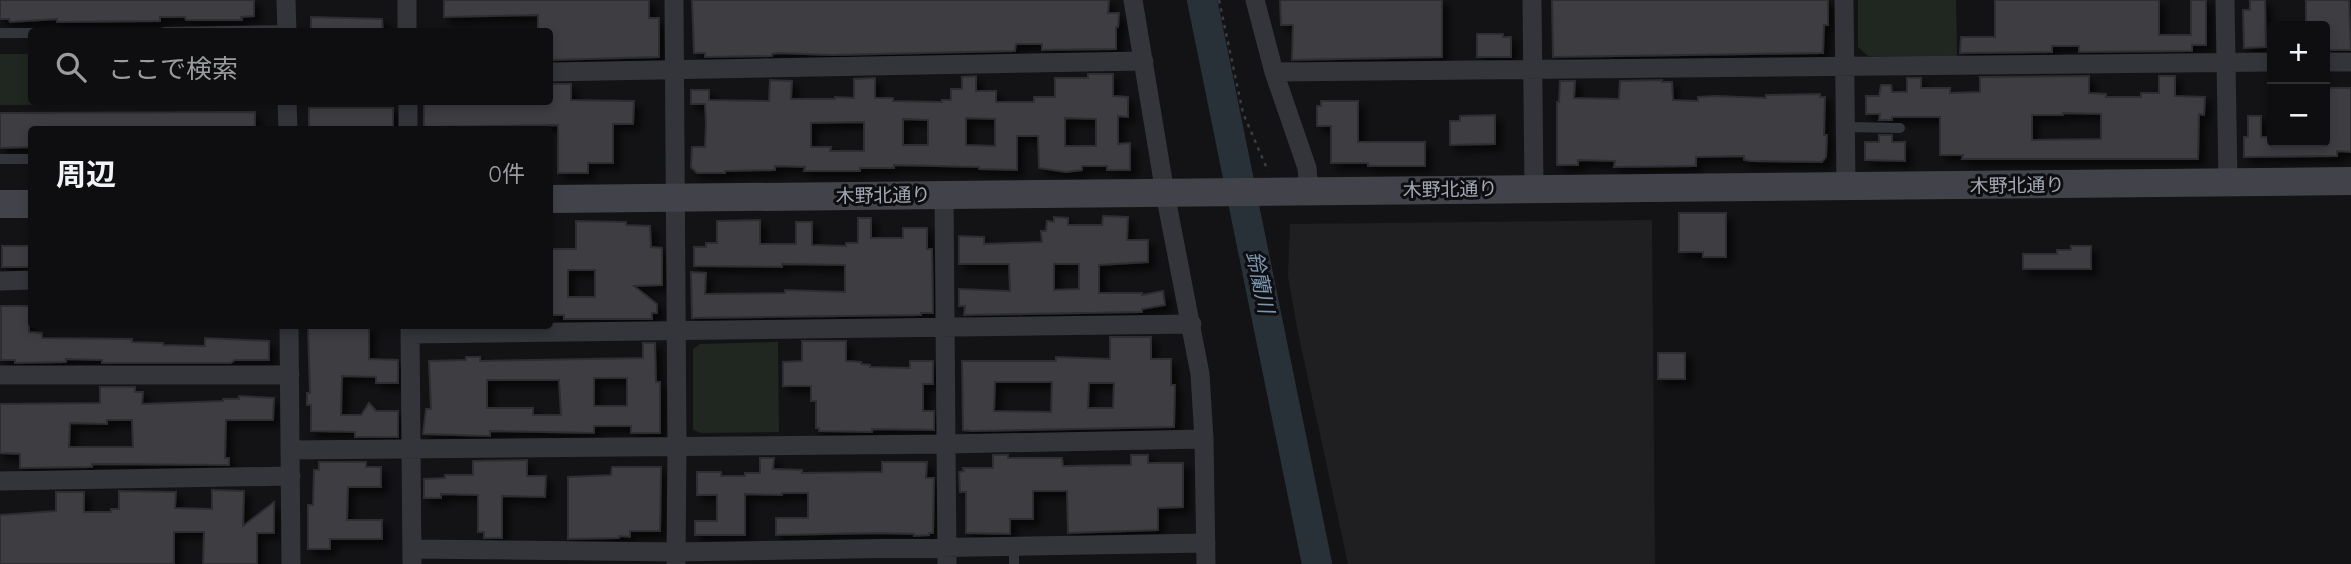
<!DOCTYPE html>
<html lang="ja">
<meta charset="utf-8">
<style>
:root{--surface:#0e0e10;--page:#1c1c1e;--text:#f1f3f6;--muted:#9b9c9f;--line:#2e2e30}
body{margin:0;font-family:Quicksand,"Noto Sans JP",sans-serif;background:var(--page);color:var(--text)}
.controls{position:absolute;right:21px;top:21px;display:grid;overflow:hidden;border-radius:7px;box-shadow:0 4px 10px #0003}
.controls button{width:63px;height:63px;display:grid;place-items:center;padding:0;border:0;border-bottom:2px solid var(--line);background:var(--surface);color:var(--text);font:35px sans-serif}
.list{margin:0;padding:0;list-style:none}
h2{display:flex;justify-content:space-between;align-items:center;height:91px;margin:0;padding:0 28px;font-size:30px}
h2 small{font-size:23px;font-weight:400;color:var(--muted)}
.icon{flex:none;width:38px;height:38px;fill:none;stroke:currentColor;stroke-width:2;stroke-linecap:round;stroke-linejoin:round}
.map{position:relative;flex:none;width:2351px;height:564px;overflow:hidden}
.search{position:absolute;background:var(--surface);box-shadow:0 4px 10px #0003;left:28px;top:28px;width:525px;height:77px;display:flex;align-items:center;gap:18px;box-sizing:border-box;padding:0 24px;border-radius:7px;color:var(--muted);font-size:26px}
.panel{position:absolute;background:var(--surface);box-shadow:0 4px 10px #0003;left:28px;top:126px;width:525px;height:203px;border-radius:7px}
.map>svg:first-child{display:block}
</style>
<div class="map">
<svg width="2351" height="564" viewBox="0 0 2351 564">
<defs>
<filter id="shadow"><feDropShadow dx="6" dy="6" stdDeviation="3.5" flood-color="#0009"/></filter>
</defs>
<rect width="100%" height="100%" fill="#131315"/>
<!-- built -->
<path fill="#1f1f22" d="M1652,220l3,344h-307l-51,-236 -9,-52 2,-52z"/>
<!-- green -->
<path fill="#1f2720" d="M1858,0h98l1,56h-89l-10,-9z
M0,54h31l1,48h159v2l-191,1z
M778,342l1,90 -78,1 -8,-3v-81l7,-5z"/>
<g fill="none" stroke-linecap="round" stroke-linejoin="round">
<!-- river -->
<path stroke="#293138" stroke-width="30" d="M1202,0l115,564"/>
</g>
<!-- building -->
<path fill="#3d3e42" stroke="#2d2d31" stroke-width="2" fill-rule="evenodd" filter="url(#shadow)" d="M0,0h254v16l-13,1 1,3h-56l-1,-3h-25v4l-103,1v-3l-47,3 -1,-3h-9z
M444,0h205v18h10v39l-109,3v-28h-12v-17l-94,2z
M692,0h417l-1,13h11l-1,14h-2v22l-74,1v-6h-26l-1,7 -184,4 -53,-2 -6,1v2l-67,1v-4h-11z
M1280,0h162v57l-150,3 1,-35h-12z
M1552,0h276v25h-4l-1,28 -270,4z
M1995,0h164v35h32v-35h15v45h-14v6l-113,1v-6h-27v6l-92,1 1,-16h34z
M2250,0h15l1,47 -22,1 -1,-38h7z
M2306,0h43l2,50h-26v-24h-19z
M311,17l71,2 1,13h-72z
M1477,34h26v3h8v20h-34z
M1088,74h25v22l15,1v20l-10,-1v28l12,-1v27h-23v-4h-25v4l-16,2 -27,-4 -1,-32h-21v34l-38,-1v-2l-85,-2v3h-34v3h-56l1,-4 -30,-1v4l-50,1v2h-28l-6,-6 1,-20h13l1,-24 -1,-19h-14v-14h18v10l60,1 1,-21 22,1 -1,18h44v-2l19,1v-19l21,-1v20h18v3l49,1v-2h9v-11h11v-12l14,-1v15h20v11h38v-5h21v-19h33zM966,118l29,1v27l-29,-1zM1065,118l31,1v27h-31zM903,119l25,1v25h-25zM864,122v29h-34l1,-4h-20v-24z
M2089,76v17l17,1v3h35v-4h18v-17h16v20l30,1 -1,18 -5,-1 -1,45h-236l1,-4h-23v-38h-48v3h-13l1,-6h-14v-18h13l2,-11h10l1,7h15v-14h14v10h29v5l30,-1v-15zM2063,113l38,1v25l-69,1v-25h31z
M1662,80v2h10l1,18 25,1v-4l18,-1 50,2v-3l54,-1v3h5l-1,38h3l-1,22 -4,5 -72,-1 -6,-1v-4l-48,1v9l-82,1 1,-6 -37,-1v5h-21v-63h2l1,-21h15l-1,17 45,1 1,-18z
M550,84h21v16l63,1 -1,23h-20v39h-25v10h-30v-48l-134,2v-25h126z
M2326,88h25v64l-14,-1v5l-93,1v-20h4v-21h13v21h9l-1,5h56z
M1321,101h37v41h67v24h-57v-3h-37v-37h-14v-20h4z
M309,108h84v20h-84z
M255,112v18h-223v17l-32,1v-35z
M1495,115v29l-45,1v-24h10v-5z
M1879,135h13v7h13v19l-40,-1v-18h14z
M1679,213h47v44h-23v-5h-24z
M1103,216l25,1 -1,23h21v22l-49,3v28h43v2l21,-4 2,14 -23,4v3l-178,3 1,-9h-6v-17l51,2 -1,-27h-50v-28l25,1v7l58,-2 -1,-11h5l1,-10 7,1v-5l14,1v7h34zM1054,264h25v25l-25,1z
M858,218h13v20h32v-10h24v21h5l1,64h-12v2l-229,3 -1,-46 15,1 -1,21 80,-1v-3l60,2v-27l-63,-1v3l-88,-1v-19h12v-4h11v-22l43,-1v24h36v-22h16v23l34,1v-3h12z
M576,221l50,1v3l24,1 1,21 11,1v37l-28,1 23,18v9h-5v6h-88v-4h-14v-66h26zM568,270h27v27h-27z
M2,246h30v21h-30z
M2071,246h20v23h-68v-15h34v-4h14z
M1,306h28v26l13,1v5l90,1v3l31,1v2l42,1v-8l64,3v19h-34l-4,3h-129v-3l-36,-1v3l-51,1v-3h-14z
M308,326h61v33l29,1v23h-22v-6l-34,-1 -1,39h20l8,-12 7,8h22v26h-43v-5l-44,-1v-26h-4v-12h3z
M1110,337h41v22h20v26h4l-1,42 -202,4 -9,-1 -1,-69h94v-4l54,2zM995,382h57l-1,30 -57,-1zM1089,383h25l-1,25h-25z
M802,341h44v20l15,1v2l9,1v2l40,1v-7h23v23h-10v27h11v19l-62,-1v3l-53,-1v-3h-3v-27h-5v-15h-28v-24l19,-1z
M643,343h12l1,39h4v51h-29v-7h-37v7l-104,-2v5l-67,-2 3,-25h5l-2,-48 37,-1v-3h14v4l163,-3zM594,378h33v28h-33zM487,380h72l2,35h-28v-7h-46z
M1658,353h27v26h-27z
M100,387h35v5h8l-1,12 81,-3v-2h16v-3l35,2 -1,22h-47l-1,38h4v7l-137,-1v3l-72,1v-14l-20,-1v-49l100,-1zM107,420h25l1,27h-64l1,-24 37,1z
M993,455h15v3h54l1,8 68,-1v-10h17v8h35v44l-25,1v22l-90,3 -1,-42h-34v28h-23v15l-44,-1v-41h-6l-1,-20 5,-1 -1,-3h30z
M760,458h14l-1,11 29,1v3l80,-1v-10h45l-1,16h8l-1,55h-4v2l-15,1v-2l-33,-1 -105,2v-17h32v-25h-26v2l-37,-1v41h-50v-14h22v-26h-20v-23h24v4h24v-3h15z
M527,460v16h19l-1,21 -43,-1v42h-18v-6h-6v-37l-37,-1v4h-17v-19l21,-1v-3h28v-14z
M319,462h47v5h15v20h-33l-1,33h35v19h-52v10h-22v-44h5l1,-35h5z
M612,467h49l-1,64h-30v6l-11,-1v2l-51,1v-62l43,-2z
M212,490l32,1 -1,35 31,-24v31h-17v31h-54l1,-32h-30v32h-174v-49l56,-4v-19h28v20h27v-3h8v-18l57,1 -1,16 37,1z"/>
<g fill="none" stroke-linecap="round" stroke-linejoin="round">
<!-- path -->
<path stroke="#3a3c41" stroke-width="2.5" stroke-dasharray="3.5 5" stroke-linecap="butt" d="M1219,0l24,113 25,58"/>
<!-- lane -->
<path stroke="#34353a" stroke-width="10" d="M164,32l123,-2
M0,33h32
M1846,127l54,1
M0,159h32
M1014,547v17"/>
<!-- street -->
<path stroke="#34353a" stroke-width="19" d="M286,0l1,32
M407,0v32
M674,0l3,446 -1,116
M1133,0l32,193 35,181 4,65 2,125
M1255,0l19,72 33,96 2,23
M1532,0l2,188
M1844,0l2,187
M2225,0l3,182
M2325,62h26
M550,72l594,-11
M1274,72l998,-10
M287,102l1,28
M408,102v28
M944,194l3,370
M0,281l32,-1
M289,326l2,238
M410,326l2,238
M410,334l782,-10
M0,375h290
M290,450l656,-6 258,-5
M0,481l291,-5
M412,549l264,3 530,-9"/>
<!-- secondary -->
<path stroke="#42434a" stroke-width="28" d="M550,199l1801,-18
M0,204h32"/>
</g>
<g text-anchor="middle" stroke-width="6" stroke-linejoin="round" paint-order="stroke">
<!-- street labels -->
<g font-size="19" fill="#a4a9b5" stroke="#0e0e10">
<text transform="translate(2017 185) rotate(-1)" y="7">木野北通り</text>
<text transform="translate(1450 189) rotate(-1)" y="7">木野北通り</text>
<text transform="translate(883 195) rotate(-1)" y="7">木野北通り</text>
</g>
<!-- water labels -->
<g font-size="21" font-style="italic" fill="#7a96b1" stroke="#0e0e10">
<text transform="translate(1260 282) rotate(78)" y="7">鈴蘭川</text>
</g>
</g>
</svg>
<div class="controls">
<button>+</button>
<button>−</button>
</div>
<div class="search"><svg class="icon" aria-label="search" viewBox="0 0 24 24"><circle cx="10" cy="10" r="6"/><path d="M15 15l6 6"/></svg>ここで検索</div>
<section class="panel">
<h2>周辺<small>0件</small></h2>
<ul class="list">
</ul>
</section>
</div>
